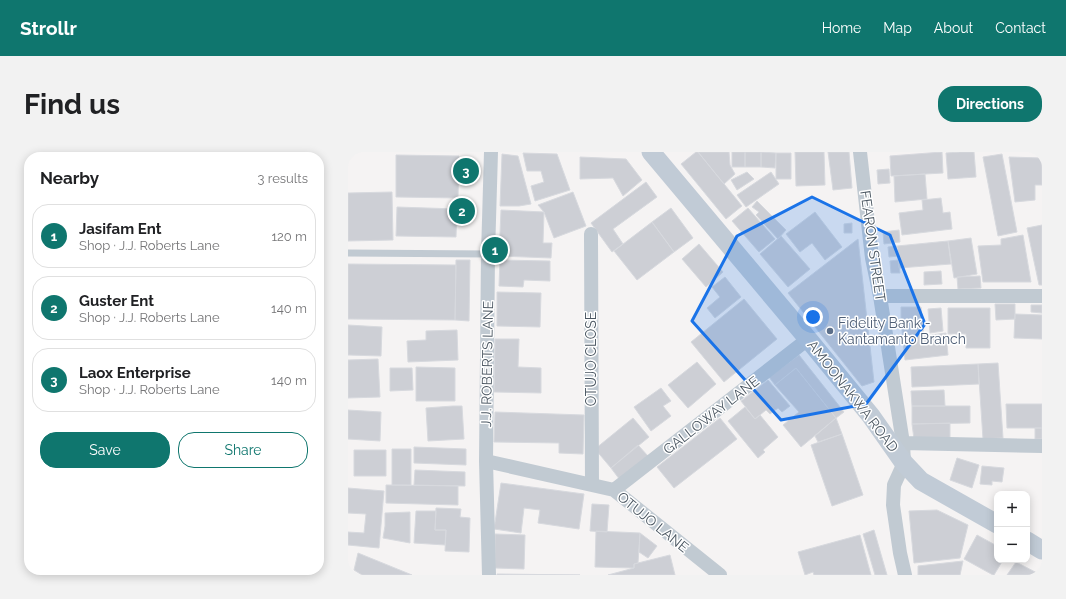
<!DOCTYPE html>
<meta charset="utf-8">
<style>
:root{--surface:#fff;--page:#f2f2f2;--text:#202124;--muted:#757577;--line:#e0e0e0;--accent:#0f766e}
body{margin:0;font-family:Raleway,sans-serif;background:var(--page);color:var(--text)}
.controls{position:absolute;right:12px;bottom:12px;display:grid;overflow:hidden;border-radius:8px;box-shadow:0 2px 10px #0003}
.controls button{width:36px;height:36px;display:grid;place-items:center;padding:0;border:0;border-bottom:1px solid var(--line);background:var(--surface);color:var(--text);font:20px sans-serif}
.you{position:absolute;left:465px;top:165px;width:14px;height:14px;margin:-10px;border:3px solid #fff;border-radius:50%;background:#1a73e8;box-shadow:0 0 0 6px #1a73e833}
.badge{display:grid;place-items:center;width:26px;height:26px;border-radius:50%;background:var(--accent);color:#fff;font-size:13px;font-weight:700}
.pin{position:absolute;translate:-50% -50%;border:2px solid #fff;box-shadow:0 1px 4px #0006}
.list{margin:0;padding:0;list-style:none}
h2{display:flex;justify-content:space-between;align-items:center;height:52px;margin:0;padding:0 16px;font-size:17px}
h2 small{font-size:13px;font-weight:400;color:var(--muted)}
.list li{display:grid;grid-template-columns:26px 1fr auto;gap:12px;align-items:center;box-sizing:border-box;height:64px;margin:0 8px 8px;padding:0 8px;border:1px solid var(--line);border-radius:16px}
.list b{display:block;font-size:15px;white-space:nowrap}
.list p{margin:0;font-size:13px;white-space:nowrap;color:var(--muted)}
.list em{font-size:13px;font-style:normal;color:var(--muted)}
.actions{display:flex;gap:8px;padding:12px 16px}
.actions a{flex:1;padding:9px 0;border:1px solid var(--accent);border-radius:16px;text-align:center;font-size:14px;color:var(--accent)}
.actions .main{background:var(--accent);color:#fff}
.map{position:relative;flex:none;width:694px;height:423px;overflow:hidden;border-radius:16px}
header{display:flex;align-items:center;gap:24px;box-sizing:border-box;height:56px;padding:0 20px;background:var(--accent);color:#fff}
header strong{font-size:19px}
nav{display:flex;gap:22px;margin-inline-start:auto;font-size:14px}
.intro{display:flex;align-items:center;justify-content:space-between;box-sizing:border-box;height:96px;padding:0 24px}
h1{margin:0;font-size:28px}
.button{padding:10px 18px;border-radius:16px;background:var(--accent);color:#fff;font-size:14px;font-weight:700}
main{display:flex;gap:24px;padding:0 24px}
aside{flex:1;background:var(--surface);border-radius:16px;box-shadow:0 2px 10px #0003}
.map>svg:first-child{display:block}
</style>
<header>
<strong>Strollr</strong>
<nav><a>Home</a><a>Map</a><a>About</a><a>Contact</a></nav>
</header>
<div class="intro"><h1>Find us</h1><a class="button">Directions</a></div>
<main>
<aside>
<h2>Nearby<small>3 results</small></h2>
<ul class="list">
<li><span class="badge">1</span><div><b>Jasifam Ent</b><p>Shop · J.J. Roberts Lane</p></div><em>120 m</em></li>
<li><span class="badge">2</span><div><b>Guster Ent</b><p>Shop · J.J. Roberts Lane</p></div><em>140 m</em></li>
<li><span class="badge">3</span><div><b>Laox Enterprise</b><p>Shop · J.J. Roberts Lane</p></div><em>140 m</em></li>
</ul>
<div class="actions"><a class="main">Save</a><a>Share</a></div>
</aside>
<div class="map">
<svg width="694" height="423" viewBox="0 0 694 423">
<rect width="100%" height="100%" fill="#f5f3f3"/>
<!-- building -->
<path fill="#cdcfd5" stroke="#d7d9de" d="M348,0h2l44,54 -16,13 -45,-55z
M350,0h31l1,13 5,9 -11,10z
M384,0h13v15h-13z
M397,0h16v15h-16z
M413,0l15,1 -1,15 -14,-1z
M447,0h29l1,33 -29,1z
M480,0h21l3,36 -19,2z
M594,0l1,21 -52,3 -1,-20z
M612,0h14l2,25 -28,2 -2,-26z
M175,1l34,1 13,36 -35,11 -4,-15 13,-4 -3,-11h-14z
M428,1h15v26h-15z
M154,2l16,2 13,48 -12,2h-19z
M654,2l15,78 -19,4 -15,-79z
M48,3l63,1 -1,42 -62,-1z
M232,5l46,2 16,21 -19,16 -10,-18 -33,1z
M661,5l33,1v27h-7v15l-20,2z
M116,16l10,2 -2,13 -10,-2z
M541,17l1,14 -12,1 -1,-14z
M399,20l7,7 -17,11 -6,-10z
M423,20l8,12 -33,23 -9,-12z
M577,22l2,25 -32,3 -1,-26z
M298,30l11,15 -44,32 10,15 -11,8 -21,-29z
M44,40l1,48 -45,1v-48z
M225,40l13,34 -32,12 -10,-26 -6,-7z
M593,46l2,15 7,-1 2,17 -50,6 -3,-22 24,-3 -1,-10z
M409,49l29,29 -8,9 -22,-24 3,-3 -7,-5z
M49,55l60,2 -1,28 -60,-1z
M323,56l22,30 -19,14 -22,-30z
M400,56l27,31 -16,13 -27,-31z
M153,58l43,2 -1,31h9l-1,15 -52,-2z
M467,60l27,35 -17,13 -13,-17 -12,9 -14,-18z
M304,70l22,30 -37,28 -23,-29z
M504,71v10h-8v-9z
M694,73v60h-3l-12,-57z
M551,78l1,12 -16,2 -1,-12z
M675,83l8,47h-48l-5,-36 23,-1v-6z
M433,84l29,33 -22,18 -28,-33z
M623,86l6,36 -23,4 -6,-37z
M510,87l16,143 -12,4 -74,-93z
M600,89l3,23 -52,4 -2,-22z
M351,92l24,28 -17,15 -24,-28z
M549,94l1,10 -9,1 -1,-10z
M108,108h14l-1,61 -14,-1z
M152,108l50,1v20l-26,-1 -1,7 -24,-1z
M550,108l2,13h-9l-1,-12z
M0,112l108,1 -1,55 -107,-1z
M593,119l1,13 -18,1v-13z
M632,124l1,12 -23,1 -1,-12z
M377,125l16,20 -26,21 -8,-10 13,-11 -8,-10z
M149,140l44,1 -1,34 -43,-1z
M396,147l33,40 -53,43 -33,-40z
M647,152h20v15l-19,1z
M683,153h11v8l-11,-1z
M553,155h20l1,11 -21,2z
M593,156l2,23 -13,2 -2,-24z
M600,156h42v40h-24v-14h-18z
M667,162l27,1v24l-28,-1z
M574,166l2,18 22,-3 2,22 -43,5 -4,-40z
M0,173l34,2 -1,29 -33,-1z
M109,178l1,30 -50,2 -1,-21 19,-1v-9z
M147,187h24l-1,28 23,1v25l-47,-1z
M451,203l45,57 -8,6 -40,-50 -21,17 -6,-8z
M30,207l2,38 -32,1v-38z
M349,210l19,22 -28,24 -20,-23z
M650,211l5,75 -20,1 -5,-75z
M630,212l1,20 -67,3 -1,-20z
M68,215l39,1v33h-39z
M42,216h22l1,22 -23,1z
M448,216l40,50 -35,29 -18,-22 16,-13 -24,-27z
M420,228l22,26 -8,6 -4,-4 -8,6 -4,-4 -11,9 -14,-18z
M313,236l10,13 -8,5 8,10 -20,15 -17,-24z
M596,238l1,16h-33l-1,-15z
M658,252h36v24h-35z
M105,254h9l2,33 -36,2 -2,-33z
M564,254h58v17l-58,1z
M397,255l10,12 5,-4 18,22 -15,13 2,2 -7,6 -30,-37z
M0,258l33,2 -1,29 -32,-2z
M147,260l89,3 -1,39 -24,-1v-10l-65,-1z
M285,266l16,19 -38,31 -16,-19z
M372,266l17,21 -63,49 -17,-21z
M488,266l6,16 -24,8 -3,-6z
M602,271v15l-36,1 -2,-15z
M687,276h7v11h-7z
M494,282l21,61 -31,11 -21,-61z
M290,293l10,11 -28,24 -9,-12z
M66,295l52,2v16l-52,-2z
M44,297h19v36h-19z
M6,298h32v26h-32z
M609,306l22,7 -7,23 -22,-8z
M634,314l22,2 -2,14 -10,-1v4l-12,-1z
M67,318l50,2v14l-51,-1z
M153,331l83,11 -5,35 -41,-6 2,-13 -16,-2 -3,25 -27,-4z
M38,333l72,1v19l-72,-2z
M0,336l36,3 -5,57 -31,-3v-13l16,1 2,-19 -18,-1z
M244,352l17,1 -2,27 -17,-1z
M88,356l25,1 -1,8 10,1 -1,34 -24,-1 1,-21h-11z
M589,358l31,15 -8,33 -46,5 -5,-52z
M68,359h20l-1,19h11l-1,15 -31,-2z
M62,360v31l-27,-5 2,-12v-13z
M526,378l13,45h-12l-12,-41z
M248,379l44,2 -2,30 -4,1v4l-39,-1z
M292,381l17,13 -9,12 -9,-6z
M147,382l30,1 -1,34 -29,-1z
M512,383l11,40h-57l-1,-3 -8,3 -7,-23z
M629,383l20,11v14h6l-9,15h-1l-29,-16z
M10,401l54,22h-50l-8,-5z
M322,403l5,20h-67l26,-7v-4z
M615,409l-3,14h-42v-9z
M668,410l25,13h-34z
M149,422l83,1h-83z"/>
<g fill="none" stroke-linecap="round" stroke-linejoin="round">
<!-- lane -->
<path stroke="#c1cad2" stroke-width="7" d="M0,101l140,1"/>
<!-- street -->
<path stroke="#c1cad2" stroke-width="14" d="M512,0l12,106 8,38 23,147 1,20 -10,22 -1,20 7,48 5,22
M243,82l1,251
M532,144h162
M555,291l139,3
M138,309l128,29 106,85
M266,338l194,-151
M141,423l-3,-114 2,-207 3,-102"/>
<!-- secondary -->
<path stroke="#c1cbd6" stroke-width="19" d="M303,0l157,187 63,77 33,47 17,18 76,43
M679,389l15,9"/>
</g>
<!-- marked area -->
<path fill="#1a73e8" fill-opacity="0.2" stroke="#1a73e8" stroke-width="3" stroke-linejoin="round" d="M464,45l78,38 35,89 -59,80 -85,16 -89,-99 45,-85z"/>
<!-- markers -->
<circle fill="#5c6f8a" stroke="#fff" stroke-width="1.5" cx="482" cy="179" r="4"/>
<g text-anchor="middle" stroke-width="3" stroke-linejoin="round" paint-order="stroke">
<!-- street labels -->
<g font-size="14" fill="#4a5661" stroke="#fff">
<text transform="translate(525 94) rotate(82)" y="5">FEARON STREET</text>
<text transform="translate(243 207) rotate(-90)" y="5">OTUJO CLOSE</text>
<text transform="translate(139 212) rotate(-89)" y="5">J.J. ROBERTS LANE</text>
<text transform="translate(505 244) rotate(52)" y="5">AMOONAKWA ROAD</text>
<text transform="translate(363 263) rotate(-38)" y="5">GALLOWAY LANE</text>
<text transform="translate(305 370) rotate(39)" y="5">OTUJO LANE</text>
</g>
<!-- service labels -->
<g font-size="14" fill="#4e5e75" stroke="#fff" text-anchor="start">
<text x="490" y="176">Fidelity Bank -<tspan x="490" dy="16">Kantamanto Branch</tspan></text>
</g>
</g>
</svg>
<div class="controls">
<button>+</button>
<button>−</button>
</div>
<div class="you"></div>
<div class="pin badge" style="left:147px;top:98px">1</div>
<div class="pin badge" style="left:114px;top:59px">2</div>
<div class="pin badge" style="left:118px;top:19px">3</div>
</div>
</main>
